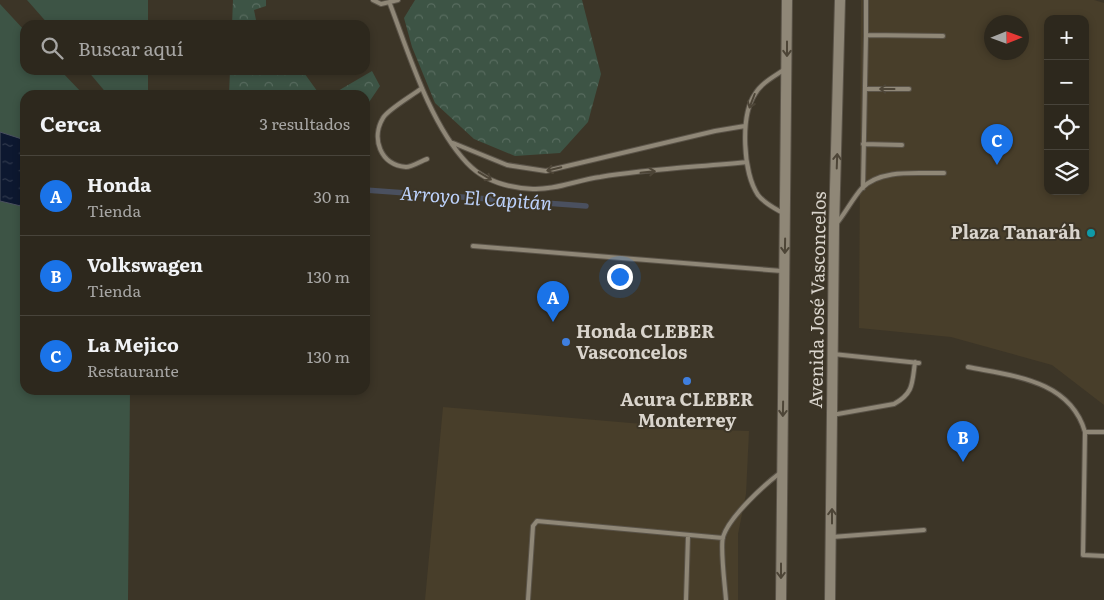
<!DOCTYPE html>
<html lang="es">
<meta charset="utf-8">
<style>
:root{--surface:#2d281d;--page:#353026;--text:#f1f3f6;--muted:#a7a6a4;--line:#48443b;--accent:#1a73e8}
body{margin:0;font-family:Literata,serif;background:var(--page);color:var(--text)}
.controls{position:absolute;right:15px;top:15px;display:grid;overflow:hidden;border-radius:10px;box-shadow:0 2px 8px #0003}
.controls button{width:45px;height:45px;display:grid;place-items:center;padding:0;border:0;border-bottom:1px solid var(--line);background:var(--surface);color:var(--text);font:25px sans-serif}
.compass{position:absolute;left:984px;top:15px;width:45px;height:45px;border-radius:50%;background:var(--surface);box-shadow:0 2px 8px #0003;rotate:89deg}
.you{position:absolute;left:619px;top:276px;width:18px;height:18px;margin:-12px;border:4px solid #fff;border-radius:50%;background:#1a73e8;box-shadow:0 0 0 8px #1a73e833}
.badge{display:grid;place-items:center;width:32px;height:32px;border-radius:50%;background:var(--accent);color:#fff;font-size:16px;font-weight:700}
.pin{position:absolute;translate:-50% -41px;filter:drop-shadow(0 1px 2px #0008)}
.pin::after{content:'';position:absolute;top:26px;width:18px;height:15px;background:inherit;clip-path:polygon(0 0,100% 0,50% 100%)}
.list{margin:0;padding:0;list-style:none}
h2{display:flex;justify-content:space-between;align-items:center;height:65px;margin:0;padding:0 20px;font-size:21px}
h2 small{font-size:16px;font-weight:400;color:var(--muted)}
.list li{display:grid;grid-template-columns:32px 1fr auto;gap:15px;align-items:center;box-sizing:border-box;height:80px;padding:0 20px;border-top:1px solid var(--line)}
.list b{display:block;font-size:19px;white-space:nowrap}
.list p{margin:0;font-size:16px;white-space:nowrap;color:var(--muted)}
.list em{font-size:16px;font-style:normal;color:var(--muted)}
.icon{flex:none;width:28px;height:28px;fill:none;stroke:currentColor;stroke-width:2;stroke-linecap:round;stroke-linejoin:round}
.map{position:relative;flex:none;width:1104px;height:600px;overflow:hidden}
.search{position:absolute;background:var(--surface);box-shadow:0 2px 8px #0003;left:20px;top:20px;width:350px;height:55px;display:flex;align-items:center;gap:12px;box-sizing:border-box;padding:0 18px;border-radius:15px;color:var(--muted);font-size:19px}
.panel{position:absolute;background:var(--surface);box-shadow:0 2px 8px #0003;left:20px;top:90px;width:350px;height:305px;border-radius:15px}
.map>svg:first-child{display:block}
</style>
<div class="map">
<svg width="1104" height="600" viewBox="0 0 1104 600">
<defs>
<pattern id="park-crowns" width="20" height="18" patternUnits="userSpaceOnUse" patternTransform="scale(1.25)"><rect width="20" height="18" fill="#3d5445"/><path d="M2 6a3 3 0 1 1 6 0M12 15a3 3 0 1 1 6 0" fill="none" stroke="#586c5f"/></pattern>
<pattern id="water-ripples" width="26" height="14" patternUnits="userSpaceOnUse" patternTransform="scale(1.25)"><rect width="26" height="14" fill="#0d1830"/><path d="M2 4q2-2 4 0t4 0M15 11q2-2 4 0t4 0" fill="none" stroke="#30394d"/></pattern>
</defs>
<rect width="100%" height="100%" fill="#3c3527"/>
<!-- built -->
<path fill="#483e2a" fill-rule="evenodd" d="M861,0h233l10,3v402l-52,-40 -101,-28 -92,-9zM1048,19h37v172h-37zM992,22h30v30h-30z
M443,407l211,18 7,3 88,3 -3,63 -8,40v66h-313z"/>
<!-- green -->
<path fill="#3d5445" d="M27,0h121v25h-99z
M0,4l25,27v39h35l24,25h-59v295h105l-2,210h-128z
M87,70h61v25h-40z"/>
<!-- park -->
<path fill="url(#park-crowns)" d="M233,0h33v6l-12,4 3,15h-25z
M415,0h167l19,74 -13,48 -28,31 -45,3 -41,-17 -39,-36 -23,-56 -8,-29z
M230,70h72l18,25h-91z
M372,71l8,15 -15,22v-13h-34z"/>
<!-- water -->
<path fill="url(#water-ripples)" stroke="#4a505f" d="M0,132l25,8v67l-25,-6z"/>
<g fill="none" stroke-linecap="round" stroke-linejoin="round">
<!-- stream -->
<path stroke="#4a505f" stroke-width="5.5" d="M365,190l221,16"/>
<defs>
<path id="lane" d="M373,0l8,4 17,-4
M866,0v35l77,1
M390,4c19,50 40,120 77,159 17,18 42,25 66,26 23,1 44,-9 67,-12 48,-8 98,-10 147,-15
M422,88c-9,7 -35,22 -39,30 -12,20 -3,47 23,49 6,0 15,-6 21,-8
M865,89h44
M453,143l54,22 39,6 169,-40 30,-5
M863,144l39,1
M863,188l3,-153
M783,213c-9,-5 -18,-9 -25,-18 -15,-22 -18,-79 -3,-101 6,-11 20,-18 30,-25
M837,223c9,-11 16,-25 25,-35 20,-20 57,-14 82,-15
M473,246l309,25
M833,354l86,9
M968,367c45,9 102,13 117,65l-2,123 21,1
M832,415l62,-11c20,-11 18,-21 21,-42
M1085,432h19
M832,537l92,-7
M528,600l5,-74 4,-5 186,17
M686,600l2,-64
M726,600c-1,-14 -6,-52 -3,-63 6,-20 41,-52 57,-64"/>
<path id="secondary" d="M781,600l6,-600
M830,600l4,-373 6,-227"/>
</defs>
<!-- lane casing -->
<use href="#lane" stroke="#5a5348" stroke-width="6"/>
<!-- secondary casing -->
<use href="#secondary" stroke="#5a5348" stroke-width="12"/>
<!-- lane -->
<use href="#lane" stroke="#8f8777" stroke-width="4"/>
<!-- secondary -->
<use href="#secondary" stroke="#8f8777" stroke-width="10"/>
</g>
<!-- one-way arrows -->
<defs><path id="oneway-shaft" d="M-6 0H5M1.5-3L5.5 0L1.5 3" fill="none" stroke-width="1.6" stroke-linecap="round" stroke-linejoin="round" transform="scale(1.25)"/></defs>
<g stroke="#4d4537">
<use href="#oneway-shaft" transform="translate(787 49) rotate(90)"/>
<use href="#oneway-shaft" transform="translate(887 89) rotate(-180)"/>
<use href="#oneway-shaft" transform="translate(752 101) rotate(111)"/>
<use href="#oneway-shaft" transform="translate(837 161) rotate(-88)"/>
<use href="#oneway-shaft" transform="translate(554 169) rotate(167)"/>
<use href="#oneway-shaft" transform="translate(648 172) rotate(-6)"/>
<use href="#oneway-shaft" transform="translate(485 176) rotate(31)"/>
<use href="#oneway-shaft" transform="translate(785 246) rotate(91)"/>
<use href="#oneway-shaft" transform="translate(783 409) rotate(91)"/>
<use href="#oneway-shaft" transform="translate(832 516) rotate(-90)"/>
<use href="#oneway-shaft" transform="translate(781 571) rotate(90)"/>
</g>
<!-- markers -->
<circle fill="#0f9aa8" stroke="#3c3527" stroke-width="2" cx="1091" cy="233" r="5"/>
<g fill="#3f7fe0" stroke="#3c3527" stroke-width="2">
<circle cx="566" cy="342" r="5"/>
<circle cx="687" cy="381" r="5"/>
</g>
<g text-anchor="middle" stroke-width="4" stroke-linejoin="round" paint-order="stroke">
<!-- poi labels -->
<g font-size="18" font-weight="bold" fill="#d9d4cc" stroke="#3c3527" text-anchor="end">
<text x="1081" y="239">Plaza Tanaráh</text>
<text x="576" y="338" text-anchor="start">Honda CLEBER<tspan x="576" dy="21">Vasconcelos</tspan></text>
<text x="687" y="406" text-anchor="middle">Acura CLEBER<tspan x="687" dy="21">Monterrey</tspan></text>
</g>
<!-- street labels -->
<g font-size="18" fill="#d9d4cc" stroke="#3c3527">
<text transform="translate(818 300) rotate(-89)" y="6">Avenida José Vasconcelos</text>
</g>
<!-- water labels -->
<g font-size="19" font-style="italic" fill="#bdd2fc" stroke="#3c3527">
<text transform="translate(476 198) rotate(4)" y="7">Arroyo El Capitán</text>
</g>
</g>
</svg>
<div class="controls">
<button>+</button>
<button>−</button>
<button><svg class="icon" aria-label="locate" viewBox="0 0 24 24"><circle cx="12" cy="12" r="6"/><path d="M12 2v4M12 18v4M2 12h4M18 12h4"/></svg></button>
<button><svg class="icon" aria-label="layers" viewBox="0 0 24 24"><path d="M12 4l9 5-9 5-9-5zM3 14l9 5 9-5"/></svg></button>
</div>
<svg class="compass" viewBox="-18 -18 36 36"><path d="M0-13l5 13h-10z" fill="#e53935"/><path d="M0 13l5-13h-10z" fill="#a7a6a4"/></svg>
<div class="you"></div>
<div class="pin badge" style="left:553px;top:322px">A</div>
<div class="pin badge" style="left:963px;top:462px">B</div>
<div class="pin badge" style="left:997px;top:165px">C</div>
<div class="search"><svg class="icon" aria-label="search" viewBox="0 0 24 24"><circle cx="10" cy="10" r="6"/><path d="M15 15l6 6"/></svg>Buscar aquí</div>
<section class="panel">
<h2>Cerca<small>3 resultados</small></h2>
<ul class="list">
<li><span class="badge">A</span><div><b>Honda</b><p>Tienda</p></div><em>30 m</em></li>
<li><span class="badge">B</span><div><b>Volkswagen</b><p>Tienda</p></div><em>130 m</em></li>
<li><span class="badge">C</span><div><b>La Mejico</b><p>Restaurante</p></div><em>130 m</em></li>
</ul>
</section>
</div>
